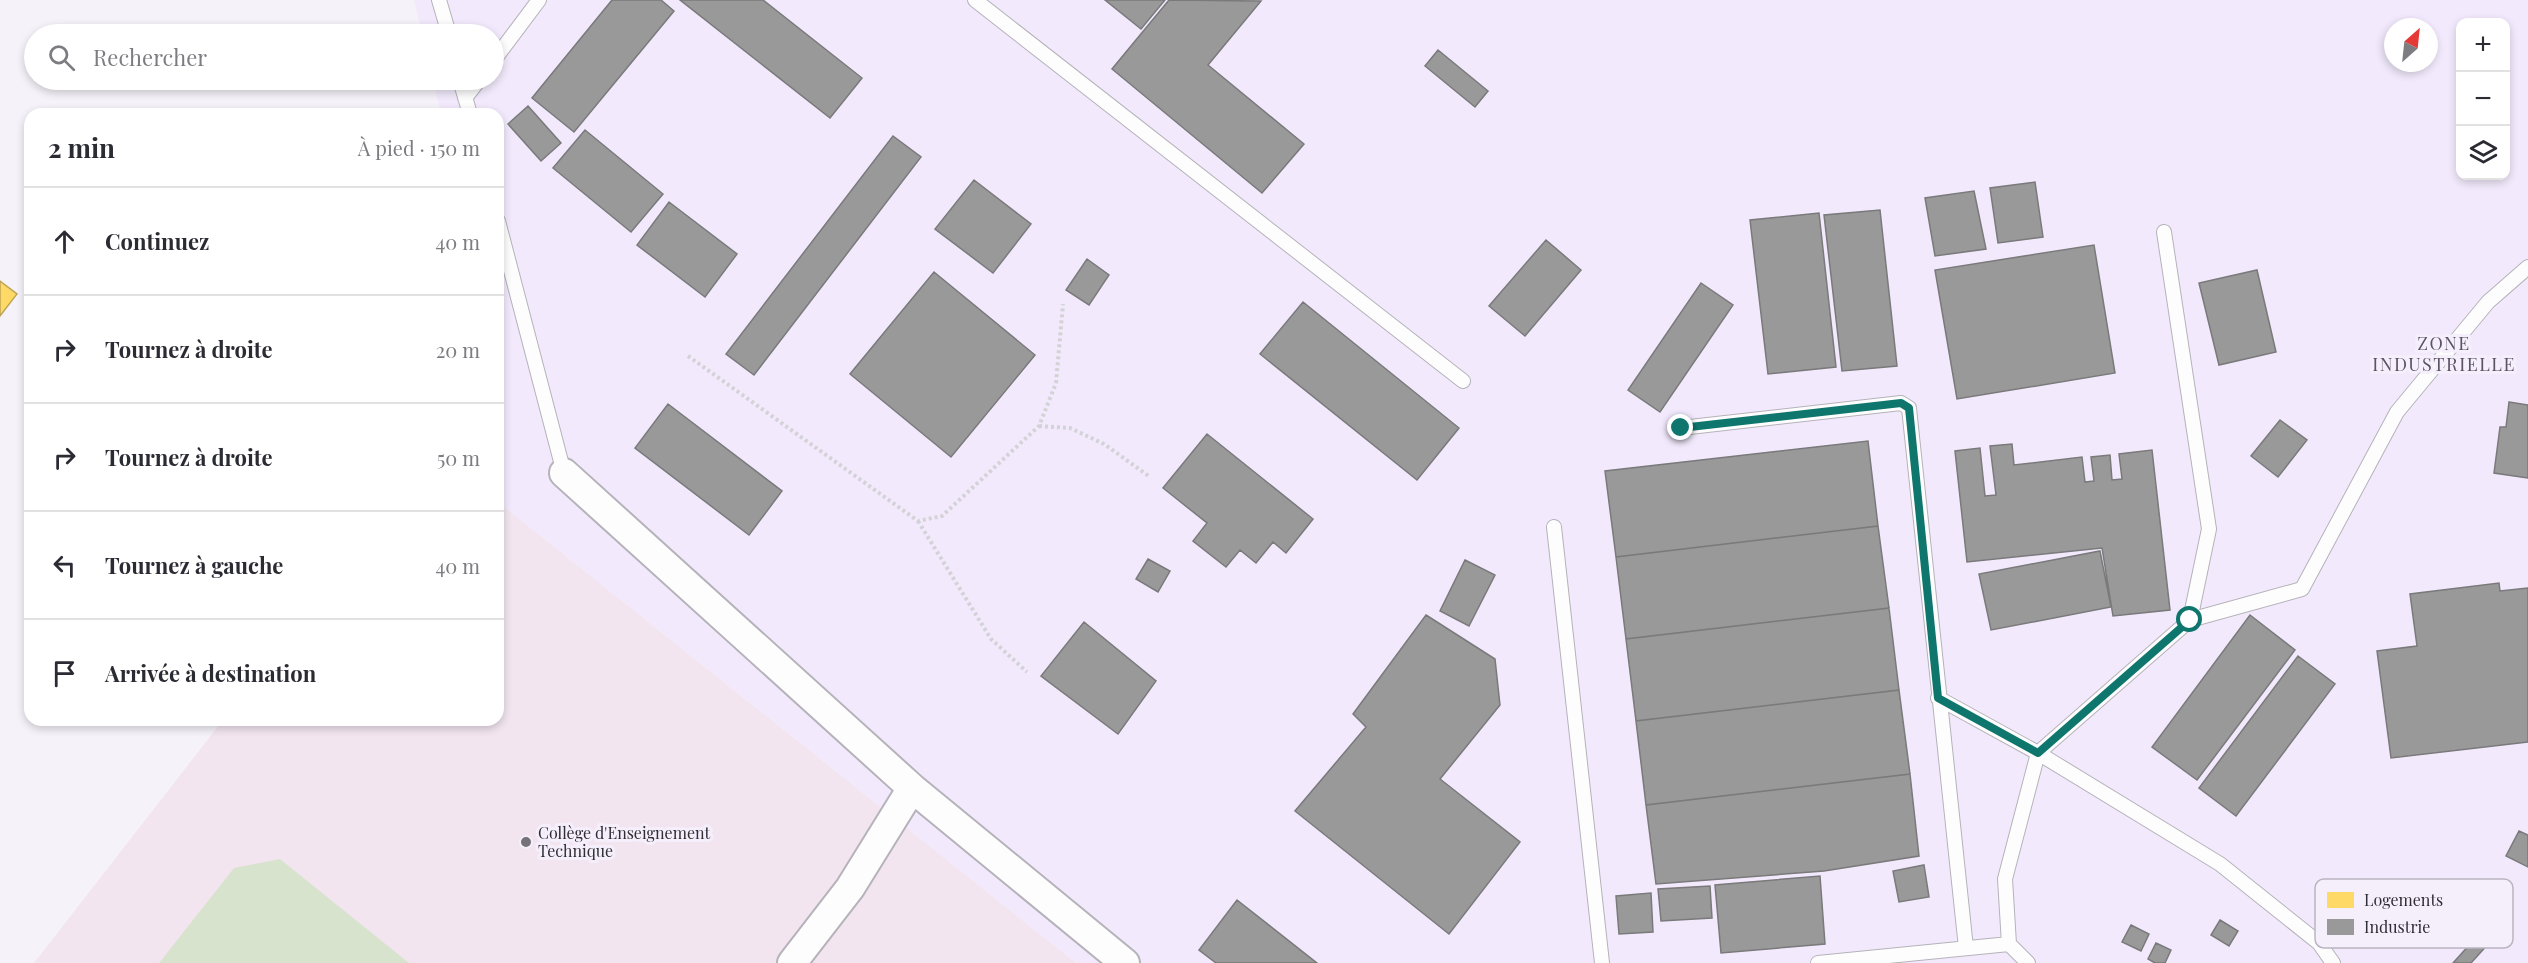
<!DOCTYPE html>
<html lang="fr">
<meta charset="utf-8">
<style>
:root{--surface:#fff;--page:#f7f7f7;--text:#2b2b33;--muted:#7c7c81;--line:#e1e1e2}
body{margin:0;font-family:"Playfair Display",serif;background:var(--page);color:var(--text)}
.controls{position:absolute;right:18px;top:18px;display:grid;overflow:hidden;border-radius:12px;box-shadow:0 3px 9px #0003}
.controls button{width:54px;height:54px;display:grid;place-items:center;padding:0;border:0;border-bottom:2px solid var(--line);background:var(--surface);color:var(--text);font:30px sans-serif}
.compass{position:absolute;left:2384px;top:18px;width:54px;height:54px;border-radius:50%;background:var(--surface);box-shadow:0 3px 9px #0003;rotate:27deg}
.stop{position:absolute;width:18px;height:18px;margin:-14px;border:4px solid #0f766e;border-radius:50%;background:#fff}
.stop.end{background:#0f766e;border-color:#fff;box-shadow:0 2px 6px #0008}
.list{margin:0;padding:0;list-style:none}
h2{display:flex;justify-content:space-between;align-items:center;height:78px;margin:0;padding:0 24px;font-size:26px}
h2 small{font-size:20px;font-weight:400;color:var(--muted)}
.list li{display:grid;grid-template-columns:39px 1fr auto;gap:18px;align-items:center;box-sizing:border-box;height:108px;padding:0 24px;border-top:2px solid var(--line)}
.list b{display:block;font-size:22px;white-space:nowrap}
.list em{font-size:20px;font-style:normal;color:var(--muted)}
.icon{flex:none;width:33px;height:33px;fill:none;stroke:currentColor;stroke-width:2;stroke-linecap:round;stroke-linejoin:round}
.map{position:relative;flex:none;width:2528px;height:963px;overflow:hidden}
.search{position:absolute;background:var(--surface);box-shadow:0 3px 9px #0003;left:24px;top:24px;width:480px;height:66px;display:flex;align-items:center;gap:15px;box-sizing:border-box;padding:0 21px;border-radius:33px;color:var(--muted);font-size:22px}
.panel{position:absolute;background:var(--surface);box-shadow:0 3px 9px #0003;left:24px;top:108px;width:480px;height:618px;border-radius:18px}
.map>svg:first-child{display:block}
</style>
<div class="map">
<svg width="2528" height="963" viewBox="0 0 2528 963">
<rect width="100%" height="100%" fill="#f5f2f9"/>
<!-- built -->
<path fill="#f2eafc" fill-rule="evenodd" d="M414,0h2114v963h-1452l-578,-461v-388h-57l-8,-34h61v-46h-72zM2460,22h46v154h-46zM2393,27h36v36h-36z"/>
<!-- education -->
<path fill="#f2e5f0" d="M498,502l578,461h-1042l189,-243h275z"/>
<!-- green -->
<path fill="#d8e3ce" d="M280,859l129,104h-250l75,-95z"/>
<!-- homes -->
<path fill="#ffd966" stroke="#c1a557" stroke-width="1.5" d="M0,281l17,13 -17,22z"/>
<!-- industry -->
<path fill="#999" stroke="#7a797b" stroke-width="1.5" d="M612,0h49l13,11 -100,121 -42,-34z
M680,0h83l99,78 -32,40z
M1105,0h60l-24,29z
M1169,0l92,1 -53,64 96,79 -42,49 -150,-124z
M1438,50l50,41 -13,16 -50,-41z
M528,106l33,37 -20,18 -33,-37z
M585,130l78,64 -32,38 -78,-64z
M893,136l28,21 -167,218 -28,-21z
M974,180l57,44 -38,49 -58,-44z
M2035,182l8,55 -45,6 -8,-55z
M1974,191l12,58 -51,7 -10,-58z
M669,202l68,52 -32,43 -68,-52z
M1880,210l17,156 -55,5 -18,-156z
M1819,213l17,154 -68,7 -18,-154z
M1546,240l35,30 -56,66 -36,-30z
M2094,245l21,128 -158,26 -22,-129z
M1087,259l22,16 -20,30 -23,-15z
M2257,270l19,82 -57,13 -20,-82z
M934,272l101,83 -84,102 -101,-83z
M1701,283l32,22 -73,107 -32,-22z
M1303,302l156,126 -42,52 -157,-126z
M2509,402l19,3v73l-34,-5 6,-46h6z
M668,404l114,87 -33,44 -114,-87z
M2280,420l27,20 -29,37 -27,-21z
M1207,434l106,85 -27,34 -13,-11 -17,21 -16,-13 -14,17 -33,-26 14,-18 -44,-35z
M1868,441l10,85 -262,31 -11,-86z
M2012,444l2,21 68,-8 3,25 9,-1 -3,-24 19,-2 2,25 10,-1 -3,-25 33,-4 18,160 -57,6 -11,-68 -135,14 -12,-111 25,-3 5,48 11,-1 -6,-49z
M1878,526l11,82 -263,31 -10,-82z
M2100,551l11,56 -120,23 -12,-56z
M1148,559l22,12 -12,21 -22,-13z
M1465,560l30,15 -26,51 -29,-15z
M2499,583l1,8 28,-3v154l-137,16 -14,-107 40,-5 -7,-52z
M1889,608l10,82 -263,31 -10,-82z
M1426,615l69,44 5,46 -60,74 80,63 -71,92 -154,-123 71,-84 -13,-13z
M2250,615l45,35 -98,130 -45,-33z
M1084,622l72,59 -38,53 -77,-58z
M2298,656l37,28 -99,132 -37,-28z
M1899,690l11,84 -264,31 -10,-84z
M1910,774l9,82 -95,15 -168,13 -10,-79z
M2519,831l9,4v32l-22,-11z
M1924,865l5,32 -30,5 -6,-31z
M1820,876l5,68 -104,9 -6,-68z
M1710,886l2,32 -51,3 -3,-32z
M1651,893l2,39 -34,2 -3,-38z
M1237,900l80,63h-101l-17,-13z
M2220,920l18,11 -9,15 -18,-11z
M2489,923l10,9 -28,31h-18z
M2131,925l18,9 -8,17 -19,-9z
M2156,943l15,7 -6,13h-10l-7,-4z"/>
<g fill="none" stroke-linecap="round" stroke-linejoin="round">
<defs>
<path id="lane" d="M439,0l10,34
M975,0l488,381
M494,60l45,-60
M460,80l10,34
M465,98l14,-18
M498,221l66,252
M1681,428l220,-25 8,5 57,540
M1554,527l48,436
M2190,620l112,-31 95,-177 91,-110 40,-35
M1938,698l100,55 182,111 99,79 14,20
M1818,963l191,-19
M2028,963l-19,-19 -4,-65 33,-126 152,-133 19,-91 -45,-297"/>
<path id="street" d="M564,473l348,315 213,175
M792,963l58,-75 62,-100"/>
</defs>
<!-- lane casing -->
<use href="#lane" stroke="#b5b2b9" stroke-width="16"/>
<!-- street casing -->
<use href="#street" stroke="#b5b2b9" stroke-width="32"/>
<!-- path -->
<path stroke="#d3d2d6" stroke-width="4" stroke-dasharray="3 3" stroke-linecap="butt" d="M688,356l230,165 24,-5 97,-90 17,-43 7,-79
M1039,426l31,2 34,16 46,33
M918,521l73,118 36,33"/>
<!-- lane -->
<use href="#lane" stroke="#fefdfe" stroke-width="14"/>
<!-- street -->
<use href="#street" stroke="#fefdfe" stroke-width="28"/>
</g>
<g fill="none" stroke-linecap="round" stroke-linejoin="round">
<!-- route -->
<path stroke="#0f766e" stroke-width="8" d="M1681,428l220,-25 8,5 29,290 100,55 152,-133"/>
</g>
<!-- markers -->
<circle fill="#75727a" stroke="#f5effc" stroke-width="2" cx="526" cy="842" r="6"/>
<g text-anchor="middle" stroke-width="6" stroke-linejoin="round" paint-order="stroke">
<!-- poi labels -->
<g font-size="16" fill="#302d35" stroke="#f5effc" text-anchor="start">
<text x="538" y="839">Collège d'Enseignement<tspan x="538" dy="18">Technique</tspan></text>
</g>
<!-- neighbourhood labels -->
<g font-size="18" letter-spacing="1.5" fill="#5b5365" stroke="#f5effc">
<text x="2444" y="350">ZONE<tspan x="2444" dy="21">INDUSTRIELLE</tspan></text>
</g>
</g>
<!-- legend -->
<rect x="2315" y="879" width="198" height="69" rx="9" fill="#f5effc" stroke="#bab5c0" stroke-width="1.5"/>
<rect x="2327" y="892" width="27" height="16" fill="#ffd966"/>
<rect x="2327" y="919" width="27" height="16" fill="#999"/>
<g font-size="16" fill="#302d35">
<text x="2364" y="906">Logements</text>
<text x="2364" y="933">Industrie</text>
</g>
</svg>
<div class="controls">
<button>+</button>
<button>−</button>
<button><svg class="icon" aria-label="layers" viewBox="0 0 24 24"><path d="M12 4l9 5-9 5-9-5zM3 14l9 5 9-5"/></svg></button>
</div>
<svg class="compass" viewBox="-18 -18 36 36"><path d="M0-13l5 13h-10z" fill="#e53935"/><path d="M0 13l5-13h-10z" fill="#7c7c81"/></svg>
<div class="stop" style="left:2190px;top:620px"></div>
<div class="stop end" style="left:1681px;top:428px"></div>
<div class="search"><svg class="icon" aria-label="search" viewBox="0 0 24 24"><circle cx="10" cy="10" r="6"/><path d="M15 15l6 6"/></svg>Rechercher</div>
<section class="panel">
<h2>2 min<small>À pied · 150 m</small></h2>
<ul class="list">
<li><svg class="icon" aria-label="ahead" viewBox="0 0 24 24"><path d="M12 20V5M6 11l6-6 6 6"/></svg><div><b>Continuez</b></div><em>40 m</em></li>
<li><svg class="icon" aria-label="right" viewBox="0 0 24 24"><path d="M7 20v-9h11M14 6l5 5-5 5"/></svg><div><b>Tournez à droite</b></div><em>20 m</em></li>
<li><svg class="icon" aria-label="right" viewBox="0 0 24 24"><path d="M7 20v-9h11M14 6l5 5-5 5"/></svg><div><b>Tournez à droite</b></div><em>50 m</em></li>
<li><svg class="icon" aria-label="left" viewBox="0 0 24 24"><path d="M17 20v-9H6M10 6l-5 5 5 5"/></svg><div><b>Tournez à gauche</b></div><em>40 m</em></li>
<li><svg class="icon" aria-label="arrive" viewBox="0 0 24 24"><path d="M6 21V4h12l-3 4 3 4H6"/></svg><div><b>Arrivée à destination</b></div></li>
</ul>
</section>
</div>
